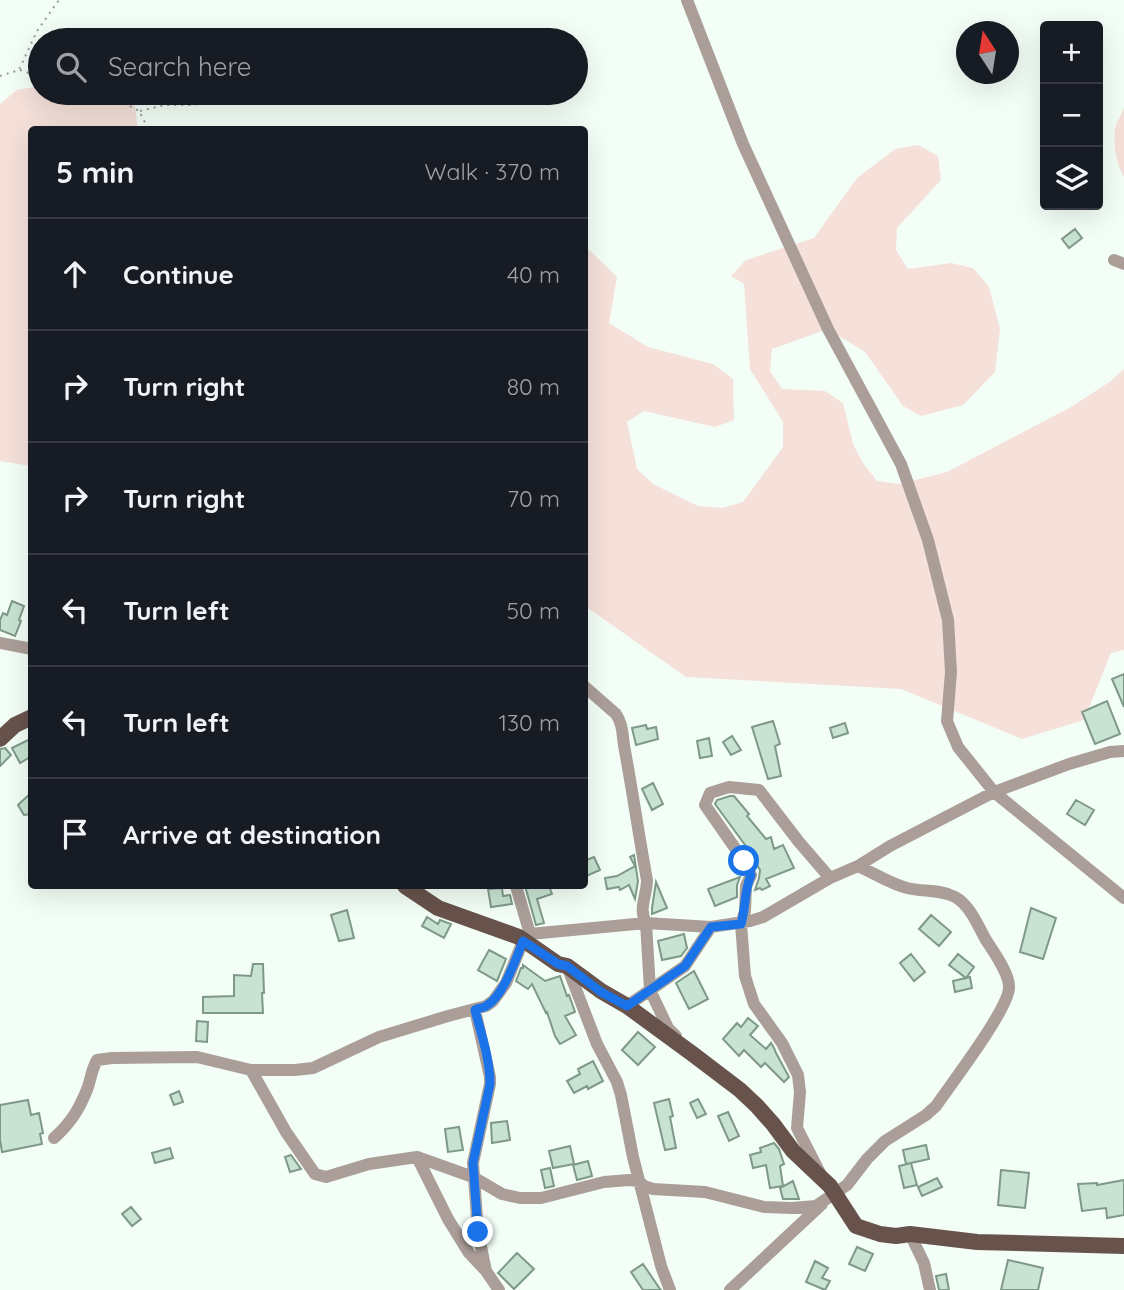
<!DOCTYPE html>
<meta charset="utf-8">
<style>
:root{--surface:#171b24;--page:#242831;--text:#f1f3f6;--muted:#9ea1a6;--line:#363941}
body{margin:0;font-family:Quicksand,sans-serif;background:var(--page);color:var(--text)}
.controls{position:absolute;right:21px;top:21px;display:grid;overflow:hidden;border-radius:7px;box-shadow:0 7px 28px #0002}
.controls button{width:63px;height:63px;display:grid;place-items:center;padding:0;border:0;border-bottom:2px solid var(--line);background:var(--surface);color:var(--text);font:35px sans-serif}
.compass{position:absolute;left:956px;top:21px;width:63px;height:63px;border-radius:50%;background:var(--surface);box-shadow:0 7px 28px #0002;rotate:348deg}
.stop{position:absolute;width:21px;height:21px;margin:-16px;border:5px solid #1a73e8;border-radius:50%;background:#fff}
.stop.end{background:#1a73e8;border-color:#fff;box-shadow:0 2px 7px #0008}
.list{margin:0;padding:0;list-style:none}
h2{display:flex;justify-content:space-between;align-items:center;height:91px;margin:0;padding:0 28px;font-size:30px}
h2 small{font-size:23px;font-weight:400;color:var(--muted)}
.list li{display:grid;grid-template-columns:46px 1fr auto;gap:21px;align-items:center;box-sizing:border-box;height:112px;padding:0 28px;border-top:2px solid var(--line)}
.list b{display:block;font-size:26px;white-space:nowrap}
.list em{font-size:23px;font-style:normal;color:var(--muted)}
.icon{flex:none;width:38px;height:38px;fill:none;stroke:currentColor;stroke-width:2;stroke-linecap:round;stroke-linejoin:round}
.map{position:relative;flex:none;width:1124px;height:1290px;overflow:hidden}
.search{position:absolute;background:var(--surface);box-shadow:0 7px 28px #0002;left:28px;top:28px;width:560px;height:77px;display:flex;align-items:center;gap:18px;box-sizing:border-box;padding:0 24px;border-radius:38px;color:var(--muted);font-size:26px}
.panel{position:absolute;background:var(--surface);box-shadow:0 7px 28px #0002;left:28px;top:126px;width:560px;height:763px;border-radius:7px}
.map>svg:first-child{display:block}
</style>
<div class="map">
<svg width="1124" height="1290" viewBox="0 0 1124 1290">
<rect width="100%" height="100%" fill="#f3fef7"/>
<!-- green -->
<path fill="#f5e1da" d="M40,86v7h93l5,36 -106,1 -1,336 -31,-5v-357l17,-14z
M1124,108v69c-8,-14 -12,-36 -8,-52 2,-6 6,-12 8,-17z
M918,145l20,11 3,24 -44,48 -1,22 12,19 43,-6 22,5 16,19 11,42 -5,43 -32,33 -42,11 -18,-10 -38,-54 -37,-23 -56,20 -2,22 12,18 43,2 18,12 10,41 10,19 14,18 22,3 48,-12 124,-65 40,-26 13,-12v281l-13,3 -27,67 -62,19 -121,-50 -215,-12 -101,-71 -1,-361 33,32 -8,46 39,24 65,17 20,15 1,41 -19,7 -71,-16 -17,11 10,47 16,15 45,22 24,2 21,-6 40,-55v-25l-33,-53 -6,-85 -13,-8 15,-16 68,-22 43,-60 38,-29z"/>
<!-- building -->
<path fill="#c8e3d2" stroke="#7f9989" stroke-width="2" d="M1075,229l7,9 -13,10 -7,-9z
M12,601l12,5 -5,14 2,1 -6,15 -15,-6v-10l3,-7 4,2z
M1124,674v33l-12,-28z
M1107,701l13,33 -25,10 -13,-32z
M773,721l7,23 -5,2 6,30 -13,3 -16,-52z
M845,723l3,10 -15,5 -3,-10z
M646,725l1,4 9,-2 2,12 -22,6 -4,-17z
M732,736l9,14 -10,5 -8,-13z
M32,738v18l-12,7 -8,-15z
M709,738l3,18 -12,2 -3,-17z
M5,748l6,7 -11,11v-17z
M653,783l10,21 -11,6 -10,-21z
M32,792v22l-8,1 -6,-10z
M730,796h4l15,18 -2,2 19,23 5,-2 3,12 9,-4 11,23 -28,11 4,7 -8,4 -2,-2 -5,2 4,-12 1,-8 -12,-21 -33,-45 2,-4z
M1076,800l18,10 -9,15 -18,-11z
M634,855l4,26 -3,18 -6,-14 -9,5 -1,-3 -12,2 -2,-11 12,-2 18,-10 -5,-9z
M594,857l6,13 -16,7v-16z
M740,877l-3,8v12l-22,9 -7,-17z
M656,882l11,26 -15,6v-6z
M525,886h24l3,8 -15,5 7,24 -8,2z
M502,888l1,8 7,-1 2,9 -21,3 -3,-18z
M1031,908l25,10 -13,41 -23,-7z
M347,910l7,28 -15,3 -8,-26z
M931,915l20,17 -12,14 -20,-17z
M427,917l11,7 2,-4 11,4 -7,14 -22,-12z
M684,934l3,14 -6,8 -19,4 -4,-19z
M489,950l17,9 -9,22 -19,-11z
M911,954l14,18 -11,9 -14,-18z
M958,954l16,13 -8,11 -17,-13z
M253,964h10l1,29h-2l1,20h-60v-16l31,-1v-21l17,1z
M523,965l22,16 15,-5 7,20 2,-1 6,17 -10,4 11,19 -16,9 -5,-8 -8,-24 -1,1 -14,-29 -4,5 -12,-8 5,-13h2z
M694,971l14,28 -19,10 -13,-26z
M970,977l2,11 -17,4 -2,-11z
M748,1018l10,8 -8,9 16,14 5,-6 3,5 2,5 13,24 -5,5 -19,-19 -4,4 -17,-17 -5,6 -16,-17 14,-16 4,4z
M197,1021l11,1 -1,20 -11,-1z
M638,1032l17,15 -17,18 -16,-15z
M593,1061l10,20 -15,8 -1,-3 -13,7 -7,-12 13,-7 -2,-5z
M179,1091l4,11 -9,3 -4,-10z
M669,1099l4,17 -3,1 6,31 -11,2 -11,-47z
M698,1099l8,15 -9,4 -7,-15z
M28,1100l3,15 8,-2 4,20 -3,1 2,10 -40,8 -2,-12v-35z
M728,1112l11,24 -10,5 -11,-25z
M507,1121l3,19 -18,3 -1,-20z
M459,1127l4,23 -15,2 -3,-23z
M774,1143l5,6 5,15 -4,2 3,20 -13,2 -4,-23 -13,3 -3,-13 11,-3 -1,-4z
M926,1145l3,14 -23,5 -3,-14z
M570,1146l4,18 -21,4 -4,-17z
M170,1148l3,10 -18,5 -3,-10z
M291,1155l10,14 -11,3 -5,-15z
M588,1161l4,15 -15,4 -4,-15z
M911,1163l6,22 -13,3 -5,-22z
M550,1168l4,18 -9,2 -4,-18z
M1001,1170l28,3 -4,35 -27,-3z
M937,1178l5,9 -20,9 -4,-9z
M1124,1180v35l-17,3 -1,-10 -24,3 -4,-27 19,-1v2z
M793,1181l6,18h-16l-3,-11z
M131,1207l10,12 -9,7 -10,-12z
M857,1247l16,7 -8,17 -16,-7z
M517,1253l17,16 -20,20 -16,-16z
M1008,1260l35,8 -5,22h-37z
M815,1261l13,7 -6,10 8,3 -5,9 -19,-8z
M643,1264l17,25 1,1h-18l-12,-18z
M946,1274l3,16h-10l-3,-14z"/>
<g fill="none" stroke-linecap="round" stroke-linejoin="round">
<!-- path -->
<path stroke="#949f98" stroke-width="2" stroke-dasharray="2 5" stroke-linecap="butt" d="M20,70l20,7
M0,76l19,-6 18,-39 22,-31
M90,93l38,12 11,6 10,19
M140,111l25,-6h31"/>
<!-- minor -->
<path stroke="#ab9e99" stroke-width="12" d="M687,0l56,144 85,185 73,135 27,76 20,80 3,52 -4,49 11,26 36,45 130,106
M1114,260l10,4
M0,643l32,6
M584,686l32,28c8,12 6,24 9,37 8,43 14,86 22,129 0,16 -9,28 -1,43l4,67 18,38 8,8
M516,886l14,48
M519,937l11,-3 116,-11 65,4 39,-6 13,-4 67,-39 28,-12 32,-20 104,-54 75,-28 41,-12 14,-1
M567,966l30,78 20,38 4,13 12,62 28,109 9,24
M627,1006l58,-40 26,-39
M475,1010l15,67v7l-17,79 5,69 8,39
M251,1070l35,62 29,42 11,3 43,-13 48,-7 56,20 29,17 18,4h21l63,-16 25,-2 10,1 5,5 9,3 52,3 59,15 28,1 24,-2 31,-21 20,-26 18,-18 41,-26 10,-9c15,-22 72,-96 73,-118 1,-14 -16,-37 -23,-48 -8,-14 -16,-35 -31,-43 -15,-8 -32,-5 -48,-9 -16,-4 -33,-15 -49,-22
M54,1138c17,-15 26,-30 34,-51 3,-10 4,-18 9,-27l15,-2 85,-1 54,13h44l18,-2 66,-31 69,-21 38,-10 7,-5 13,-18 17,-42
M417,1157l31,62 21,34 17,18 13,19
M820,1173l-23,-45 3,-36 -2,-17 -16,-32 -28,-39 -9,-28 -4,-52 4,-13 1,-25 5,-11 -7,-14 -39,-56 5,-12 19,-6 30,3 40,52 31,36
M910,1234l14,29 6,27
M730,1290l92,-86"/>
<!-- major -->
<path stroke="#68534c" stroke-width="16" d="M0,739l15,-14 17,-8
M405,886l33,22 81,29 39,27 9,2 34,25 26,15 67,49 46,35 17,16 16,18 20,27 37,35 26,40 24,8 16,2 14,-2 67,8 147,4"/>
</g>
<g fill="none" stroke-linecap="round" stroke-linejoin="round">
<!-- route -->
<path stroke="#1a73e8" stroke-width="9" d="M478,1232l-5,-69 17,-79c0,-25 -9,-51 -15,-74 1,-1 11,-3 11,-4 17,-9 30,-47 37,-65l35,23 9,2 34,26 26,14 58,-40 26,-39 30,-3c5,-17 3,-33 10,-49l-7,-14"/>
</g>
</svg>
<div class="controls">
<button>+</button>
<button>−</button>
<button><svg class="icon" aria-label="layers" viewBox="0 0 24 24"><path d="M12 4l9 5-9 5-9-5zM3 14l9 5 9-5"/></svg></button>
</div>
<svg class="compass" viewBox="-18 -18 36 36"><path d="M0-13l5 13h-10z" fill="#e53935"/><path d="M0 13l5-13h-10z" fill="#9ea1a6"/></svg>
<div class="stop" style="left:744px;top:861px"></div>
<div class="stop end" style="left:478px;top:1232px"></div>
<div class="search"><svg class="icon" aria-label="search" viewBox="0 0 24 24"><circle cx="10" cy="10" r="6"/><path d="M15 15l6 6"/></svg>Search here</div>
<section class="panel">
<h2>5 min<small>Walk · 370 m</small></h2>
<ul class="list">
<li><svg class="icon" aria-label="ahead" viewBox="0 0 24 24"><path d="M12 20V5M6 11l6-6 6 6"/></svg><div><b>Continue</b></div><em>40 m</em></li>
<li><svg class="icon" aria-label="right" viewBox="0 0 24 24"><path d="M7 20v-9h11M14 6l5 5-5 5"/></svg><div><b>Turn right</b></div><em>80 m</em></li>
<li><svg class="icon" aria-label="right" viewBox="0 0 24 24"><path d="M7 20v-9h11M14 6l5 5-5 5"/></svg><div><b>Turn right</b></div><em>70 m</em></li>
<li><svg class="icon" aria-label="left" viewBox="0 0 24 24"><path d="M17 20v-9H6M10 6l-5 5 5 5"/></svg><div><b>Turn left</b></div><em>50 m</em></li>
<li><svg class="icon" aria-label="left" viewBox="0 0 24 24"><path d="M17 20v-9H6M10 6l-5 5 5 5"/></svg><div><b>Turn left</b></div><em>130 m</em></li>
<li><svg class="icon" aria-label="arrive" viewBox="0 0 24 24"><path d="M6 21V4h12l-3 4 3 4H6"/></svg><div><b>Arrive at destination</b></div></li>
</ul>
</section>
</div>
